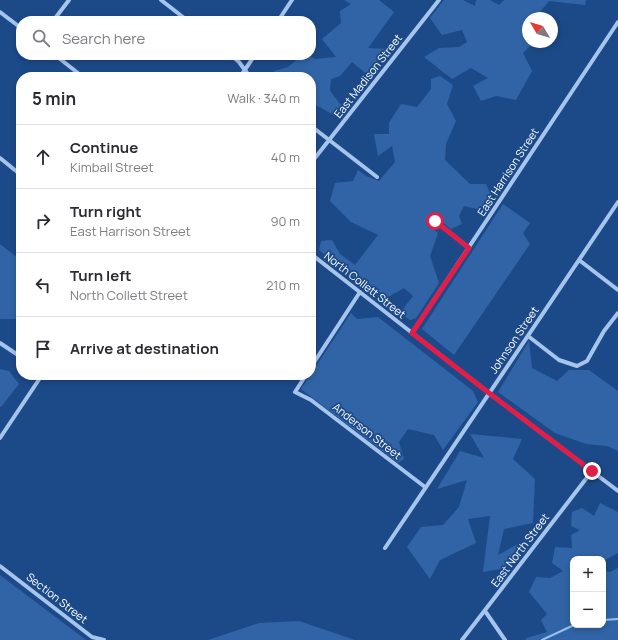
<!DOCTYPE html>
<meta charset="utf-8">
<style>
:root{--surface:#fff;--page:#f7f7f7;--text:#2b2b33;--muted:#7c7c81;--line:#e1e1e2}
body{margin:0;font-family:Manrope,sans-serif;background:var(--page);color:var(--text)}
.controls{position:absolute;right:12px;bottom:12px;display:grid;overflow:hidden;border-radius:8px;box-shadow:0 2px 6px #0003}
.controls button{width:36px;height:36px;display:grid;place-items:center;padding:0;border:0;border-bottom:1px solid var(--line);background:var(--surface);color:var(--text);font:20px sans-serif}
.compass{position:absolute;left:522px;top:12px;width:36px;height:36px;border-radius:50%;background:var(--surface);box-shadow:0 2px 6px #0003;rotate:308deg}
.stop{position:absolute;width:12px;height:12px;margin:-9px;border:3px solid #e11d48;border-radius:50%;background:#fff}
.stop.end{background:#e11d48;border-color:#fff;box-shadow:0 1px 4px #0008}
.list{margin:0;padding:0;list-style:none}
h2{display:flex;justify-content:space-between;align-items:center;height:52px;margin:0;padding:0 16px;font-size:17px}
h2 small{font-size:13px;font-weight:400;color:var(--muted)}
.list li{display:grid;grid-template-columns:26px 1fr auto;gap:12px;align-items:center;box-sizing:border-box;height:64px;padding:0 16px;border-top:1px solid var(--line)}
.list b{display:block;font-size:15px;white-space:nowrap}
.list p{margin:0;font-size:13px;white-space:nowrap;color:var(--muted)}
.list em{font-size:13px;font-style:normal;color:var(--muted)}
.icon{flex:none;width:22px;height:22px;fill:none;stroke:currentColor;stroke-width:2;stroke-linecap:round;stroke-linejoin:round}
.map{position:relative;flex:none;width:618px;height:640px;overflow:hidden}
.search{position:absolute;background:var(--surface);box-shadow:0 2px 6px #0003;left:16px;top:16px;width:300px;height:44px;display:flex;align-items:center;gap:10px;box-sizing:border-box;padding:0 14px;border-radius:16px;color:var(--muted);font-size:15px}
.panel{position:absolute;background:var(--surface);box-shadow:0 2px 6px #0003;left:16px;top:72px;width:300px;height:308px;border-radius:16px}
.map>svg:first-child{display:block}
</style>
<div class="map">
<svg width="618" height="640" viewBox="0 0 618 640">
<rect width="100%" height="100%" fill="#1c4a89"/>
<!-- green -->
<path fill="#3064a6" d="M344,0h35l15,12 -26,36 22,1 -21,27 -17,-14 -12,14 -9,3 -1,12 14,18 -7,8 -21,-12 -5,4v-32h-31l-6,-6 14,-4 15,-12h5l7,4 21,-2 -14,-18 19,-16 -1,-12 11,-7z
M444,0h19l12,6 1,-6h14l9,5 5,-5h82l-1,5 -36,-4 -14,17h-7v24h4v2l-9,9 9,18 -16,29 -20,-4 -15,5 -8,-15 15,-8 -17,-10 -19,11 -28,-22 15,-9 20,-1 8,-5 -5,-12 -20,5 -12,-17z
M440,76l13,9 -6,19 9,17 -10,23 -1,16 25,24h16l7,15 -7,12 -22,-5 -5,10 3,8 -11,5 -15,-12 -7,1v8l9,7 -8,23 9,27 -23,35 -6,2 -10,-7 13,-17 -9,-8 -21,12 -64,-50 2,-9 11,-1 8,14 15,11 23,-30 -27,-13 -21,-21 5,-18 18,-2 5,-11 8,6 13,5 16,-19 -3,-16 -14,10 -4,-22h15v-11l12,-19 16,3 14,-18v-10z
M503,204l27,19 -7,10 7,11 -76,111 -32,-26z
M0,244l18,14 3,1v60h-21z
M351,313l6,6 21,-2 95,74 5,11 -35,48 -9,-15 -26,-6 -9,13 5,17 -6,4 -97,-74z
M529,341l3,27 25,13 12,-11h20l29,21v60l-11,-5 -21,-2 -31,-11 -57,-41z
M0,369l9,2 10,13 -18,23 -1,-1z
M470,434l52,5 -9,20 22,20 -2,44 -29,6 -6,26 31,-17 -23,30 -23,4 7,-56 -22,3 8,24 -36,17 -10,19 -23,-32 14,-20 22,-2 16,-18 8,-27 -30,9 23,-38 24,7z
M600,503l18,9v41l-15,8v-2h-30v66h30v-54l7,1 8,-4v72h-92v-2l21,-6 -6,-12 6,-6 -18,-22 7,-15 14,1 13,-7 -11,-8 3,-16 17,1 -1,-13 9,-5 -9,-4 1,-14 10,-4 12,8z
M0,575l86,65h-86z
M299,621l56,19h-147l51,-17z"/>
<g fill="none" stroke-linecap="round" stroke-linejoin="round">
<!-- stream -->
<path stroke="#99c0ee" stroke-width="2" d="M603,620l15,-1
M542,640l32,-15"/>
<!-- street -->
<path stroke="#a6c5ec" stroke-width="4" d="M161,0l27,21
M0,12l21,16
M53,21l16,-21
M278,21l14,-21
M55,55l28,22
M231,55l8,7 11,15
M240,77l15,-22
M311,126l66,51
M0,158l21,17
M311,163l128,-163
M435,221l34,27
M311,254l178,139 129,98
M579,260l39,30
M412,333l206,-311
M528,336l31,24 18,6 10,-5 17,-30 14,-18
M0,343l21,14
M311,367l49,-75
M306,375l-11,17 16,8 114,87
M0,438l42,-63
M385,548l233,-346
M0,566l92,71 12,3
M485,611l20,29
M462,640l130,-169"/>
</g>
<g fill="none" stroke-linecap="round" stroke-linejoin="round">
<!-- route -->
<path stroke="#e11d48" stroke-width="5" d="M435,221l34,27 -57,85 77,60 103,78"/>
</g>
<g text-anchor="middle" stroke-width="3.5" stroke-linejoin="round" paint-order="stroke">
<!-- street labels -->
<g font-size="11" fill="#fff" stroke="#1c4a89">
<text transform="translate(368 76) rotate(-52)" y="4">East Madison Street</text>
<text transform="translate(508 172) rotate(-57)" y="4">East Harrison Street</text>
<text transform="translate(365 285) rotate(38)" y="4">North Collett Street</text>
<text transform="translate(514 340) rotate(-56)" y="4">Johnson Street</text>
<text transform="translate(367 431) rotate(38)" y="4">Anderson Street</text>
<text transform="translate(520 550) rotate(-53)" y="4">East North Street</text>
<text transform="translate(57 598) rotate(38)" y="4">Section Street</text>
</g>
</g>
</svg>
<div class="controls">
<button>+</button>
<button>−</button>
</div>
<svg class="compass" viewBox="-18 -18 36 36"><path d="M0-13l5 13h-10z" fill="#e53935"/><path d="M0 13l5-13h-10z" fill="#7c7c81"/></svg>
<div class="stop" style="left:435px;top:221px"></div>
<div class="stop end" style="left:592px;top:471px"></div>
<div class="search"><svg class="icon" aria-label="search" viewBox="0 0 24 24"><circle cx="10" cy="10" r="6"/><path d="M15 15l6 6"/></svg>Search here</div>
<section class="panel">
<h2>5 min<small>Walk · 340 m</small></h2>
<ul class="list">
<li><svg class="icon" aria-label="ahead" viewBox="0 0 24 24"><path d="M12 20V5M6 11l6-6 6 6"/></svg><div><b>Continue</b><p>Kimball Street</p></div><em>40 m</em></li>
<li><svg class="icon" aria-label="right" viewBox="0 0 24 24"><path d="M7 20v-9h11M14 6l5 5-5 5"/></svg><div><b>Turn right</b><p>East Harrison Street</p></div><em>90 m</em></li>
<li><svg class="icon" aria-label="left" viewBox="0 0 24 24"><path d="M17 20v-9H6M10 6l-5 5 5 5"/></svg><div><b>Turn left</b><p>North Collett Street</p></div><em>210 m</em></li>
<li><svg class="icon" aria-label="arrive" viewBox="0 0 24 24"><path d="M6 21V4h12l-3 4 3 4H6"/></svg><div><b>Arrive at destination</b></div></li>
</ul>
</section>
</div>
